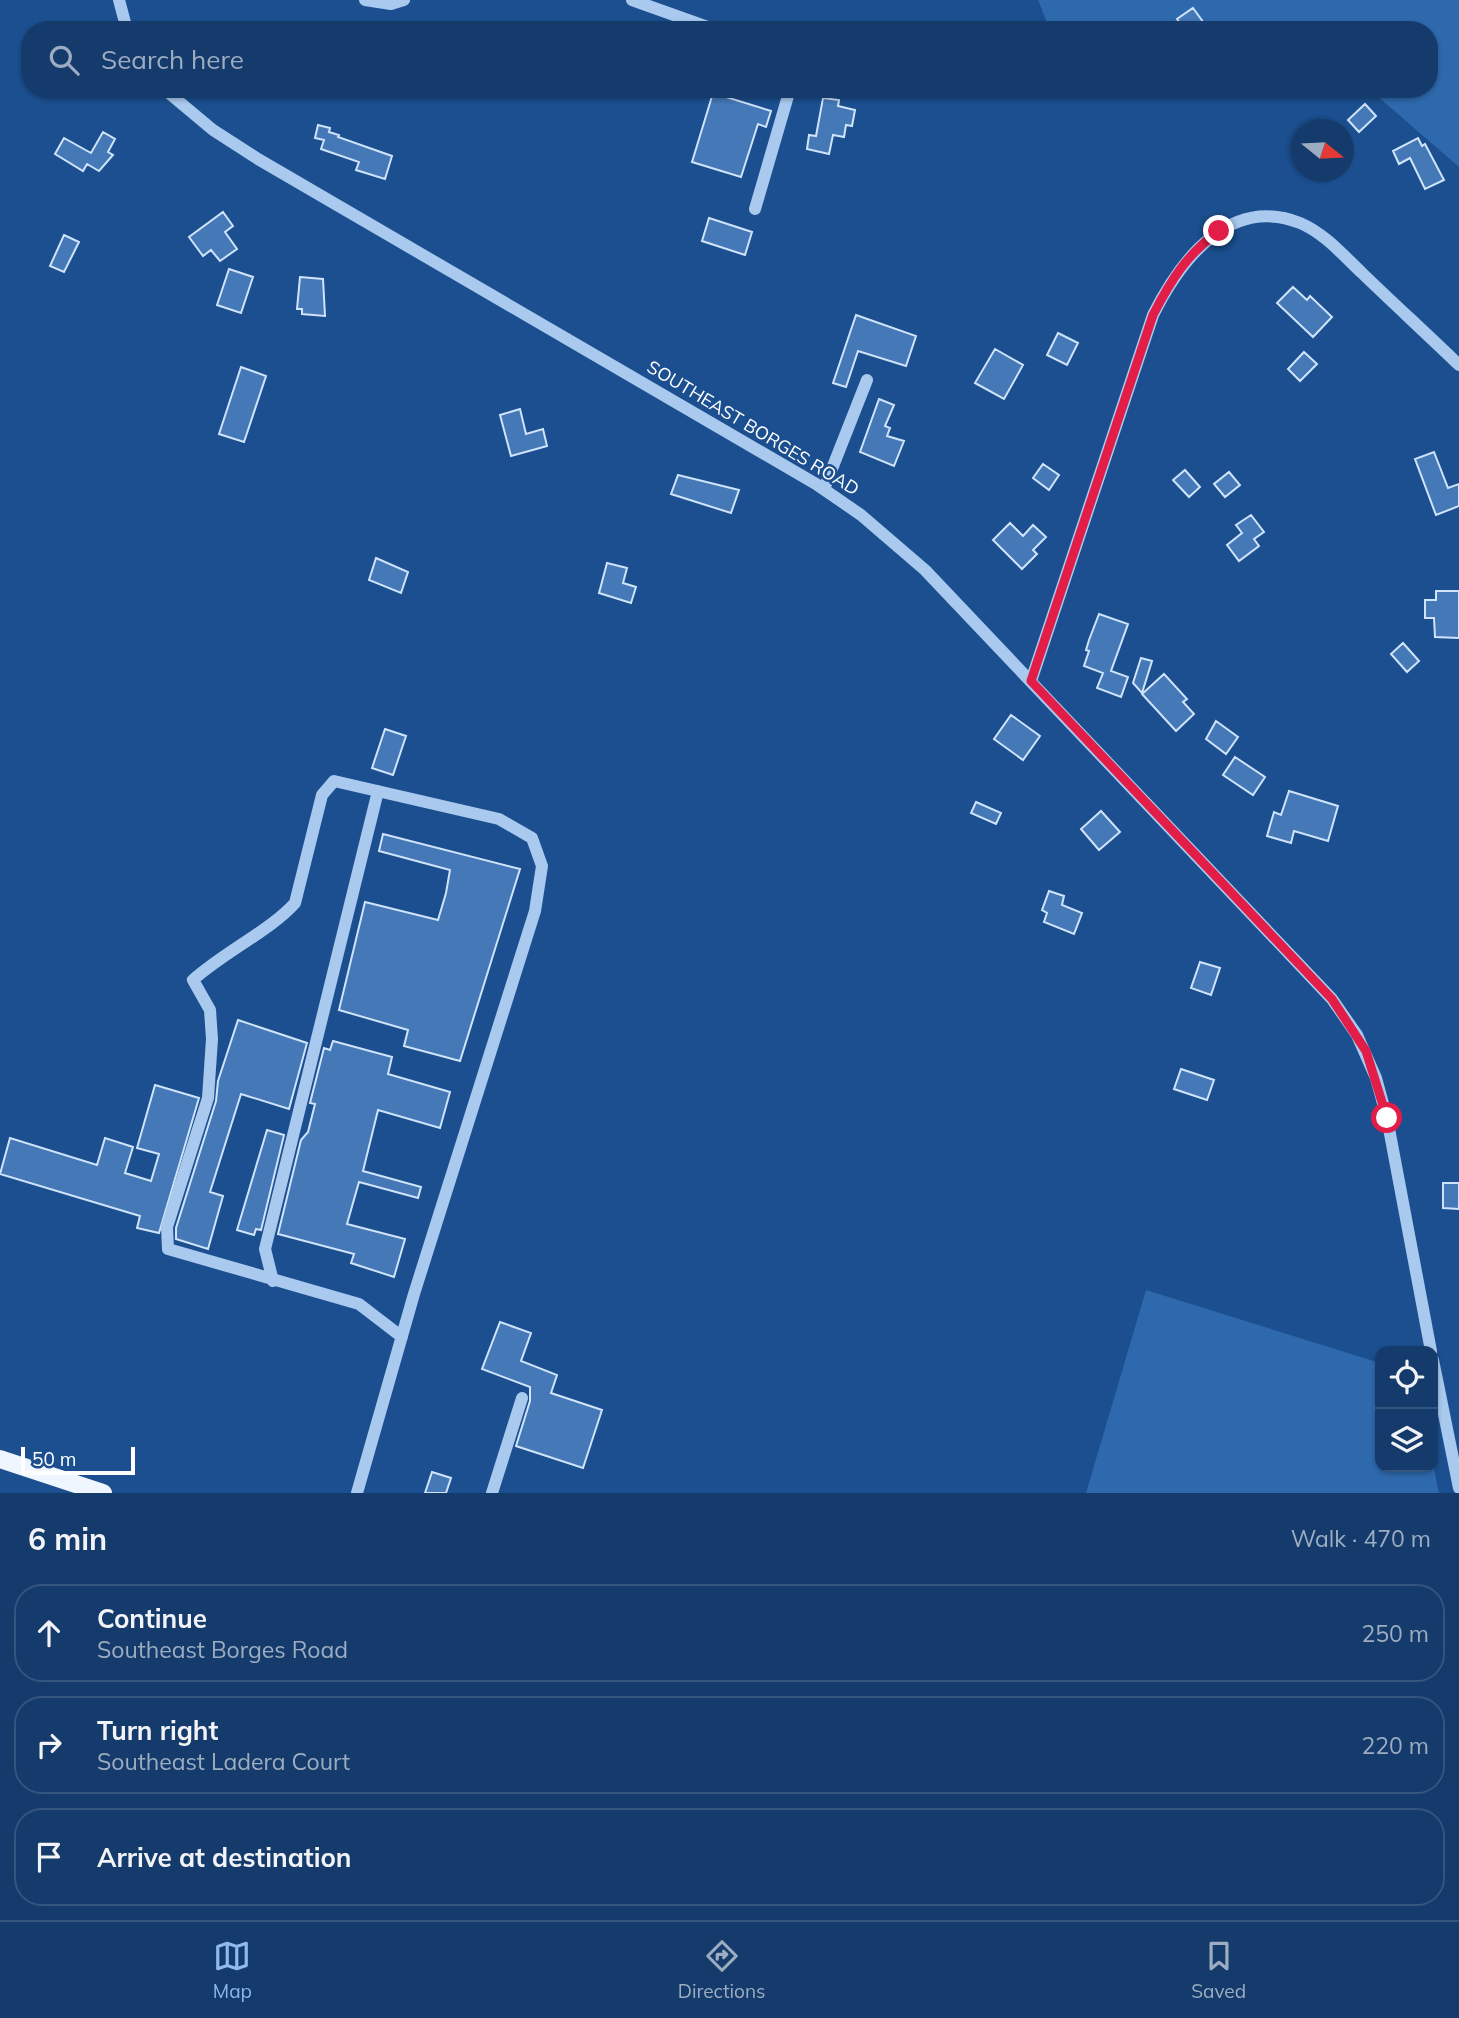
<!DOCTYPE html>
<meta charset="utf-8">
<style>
:root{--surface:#143b6b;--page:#214673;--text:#f1f3f6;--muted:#9dadc1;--line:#33557e;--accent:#90b9f0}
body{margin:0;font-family:Mulish,sans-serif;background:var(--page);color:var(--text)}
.controls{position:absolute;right:21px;bottom:21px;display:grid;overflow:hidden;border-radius:14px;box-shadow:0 2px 5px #0004}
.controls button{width:63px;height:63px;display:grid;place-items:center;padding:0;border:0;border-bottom:2px solid var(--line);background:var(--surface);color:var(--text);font:35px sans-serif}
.compass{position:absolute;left:1291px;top:119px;width:63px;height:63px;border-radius:50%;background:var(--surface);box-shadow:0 2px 5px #0004;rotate:108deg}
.scale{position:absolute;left:21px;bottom:18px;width:114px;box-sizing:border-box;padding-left:7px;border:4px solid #fff;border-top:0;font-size:19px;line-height:24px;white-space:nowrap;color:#fff;-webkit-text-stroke:5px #1b4f8f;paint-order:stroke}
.stop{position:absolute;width:21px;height:21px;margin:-16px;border:5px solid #e11d48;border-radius:50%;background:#fff}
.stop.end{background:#e11d48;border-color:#fff;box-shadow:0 2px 7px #0008}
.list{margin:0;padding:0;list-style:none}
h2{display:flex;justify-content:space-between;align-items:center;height:91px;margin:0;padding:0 28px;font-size:30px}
h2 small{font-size:23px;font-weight:400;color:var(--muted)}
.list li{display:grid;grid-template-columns:46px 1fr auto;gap:21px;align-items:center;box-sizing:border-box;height:98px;margin:0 14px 14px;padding:0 14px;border:2px solid var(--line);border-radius:28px}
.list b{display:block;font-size:26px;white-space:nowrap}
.list p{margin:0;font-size:23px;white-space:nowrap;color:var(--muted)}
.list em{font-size:23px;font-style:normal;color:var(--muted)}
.icon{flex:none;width:38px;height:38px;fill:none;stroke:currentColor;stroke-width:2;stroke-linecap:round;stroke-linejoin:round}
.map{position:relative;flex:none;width:1459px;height:1493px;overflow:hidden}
.search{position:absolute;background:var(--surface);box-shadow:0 2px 5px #0004;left:21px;right:21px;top:21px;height:77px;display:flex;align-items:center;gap:18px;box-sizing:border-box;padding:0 24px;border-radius:28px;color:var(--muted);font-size:26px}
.sheet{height:427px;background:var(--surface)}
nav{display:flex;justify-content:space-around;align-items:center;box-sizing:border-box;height:98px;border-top:2px solid var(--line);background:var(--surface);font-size:19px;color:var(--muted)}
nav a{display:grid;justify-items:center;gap:4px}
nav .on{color:var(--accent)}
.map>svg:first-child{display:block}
</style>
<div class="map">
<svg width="1459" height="1493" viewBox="0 0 1459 1493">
<rect width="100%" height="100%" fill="#1b4f8f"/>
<!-- green -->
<path fill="#2e69ad" d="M1038,0h421v167l-90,-78h60v-59h-379z
M1146,1290l234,73v104l53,-3 6,29h-353z"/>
<!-- building -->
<path fill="#4478b7" stroke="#cfe3fa" stroke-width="2" d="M1193,8l16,22h-24l-8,-11z
M713,93l58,18 -5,16 -8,-3 -17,53 -49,-15z
M823,98l16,2 -1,6 17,4 -3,16 -6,-1 -2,12 -11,-2 -4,19 -22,-5 2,-14 7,1z
M1365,104l11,12 -17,16 -11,-12z
M318,125l12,3 -1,4 10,3 -1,2 54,19 -7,23 -29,-9 3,-8 -38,-13 3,-9 -9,-2z
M103,132l12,7 -7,13 5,3 -14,16 -12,-7 -4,7 -28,-17 9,-16 27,15z
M1418,138l4,8 3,-2 19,36 -19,9 -15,-31 -11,6 -6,-13z
M223,212l10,14 -8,6 12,17 -17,12 -9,-11 -8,6 -14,-19z
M709,218l43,14 -7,23 -43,-14z
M64,235l15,7 -15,30 -14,-6z
M229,269l24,8 -12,36 -24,-8z
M300,277l23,2 2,37 -23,-2v-5h-5z
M1293,287l14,13 3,-4 22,21 -19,20 -36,-34z
M856,315l60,21 -10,30 -48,-15 -12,36 -13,-4z
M1058,333l20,10 -11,22 -20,-10z
M995,349l28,16 -19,34 -29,-16z
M1304,352l13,12 -17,17 -12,-12z
M241,367l25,9 -22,66 -25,-8z
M879,399l15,6 -9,21 5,2 -3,8 17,5 -10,25 -34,-14z
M520,409l6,25 17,-5 4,17 -36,10 -11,-41z
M1434,452l14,36 11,-4v22l-23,9 -21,-56z
M1043,464l16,11 -10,15 -16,-12z
M1185,470l15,17 -11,10 -16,-17z
M1229,472l11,13 -15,12 -11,-13z
M678,475l61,15 -8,23 -60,-19z
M1251,515l13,17 -10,7 5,7 -20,15 -12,-16 15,-12 -6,-8z
M1010,523l13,13 10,-11 13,12 -13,13 4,4 -15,15 -29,-29z
M376,558l32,14 -7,21 -32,-13z
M607,563l20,5 -4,15 13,4 -5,16 -32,-10z
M1436,591h23v47l-24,-1 -1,-19h-9v-18h11z
M1099,614l29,10 -17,47 17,6 -7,20 -24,-9 6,-15 -19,-7 5,-15 -3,-1 3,-10z
M1403,643l16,18 -12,11 -16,-18z
M1141,658l11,3 -10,32 -9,-10z
M1164,674l23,25 -4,3 11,12 -18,17 -34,-37z
M1011,715l29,21 -17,24 -29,-21z
M1216,721l22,16 -12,17 -20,-15z
M385,729l21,7 -13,39 -21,-7z
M1235,757l30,20 -12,18 -30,-20z
M1289,791l49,15 -10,35 -34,-10 -3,12 -24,-7 7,-24 7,3z
M976,802l25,11 -5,11 -25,-11z
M1101,811l19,21 -21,18 -18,-21z
M383,834l137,35 -60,192 -56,-15 4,-16 -69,-20 26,-108 73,18 8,-27 4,-23 -71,-19z
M1049,891l15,5 -2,9 20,8 -8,21 -30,-12 3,-9 -5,-3z
M1200,962l20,6 -9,27 -20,-7z
M238,1020l69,23 -18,66 -48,-15 -31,98 13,4 -15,53 -32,-10v-11l40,-127 2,-20z
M333,1041l59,16 -4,17 62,18 -10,36 -62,-18 -15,61 58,16 -3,11 -59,-16 -12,42 58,15 -11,38 -43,-14 3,-9 -76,-20 23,-94 7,-8 7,-28 -5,-1 14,-55 6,2z
M1181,1069l33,11 -7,20 -33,-11z
M155,1085l44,13 -40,135 -22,-5 3,-12 -140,-42 10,-36 87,27 8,-27 28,9 -8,26 26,8 8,-27 -22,-6z
M267,1130l17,5 -23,95 -5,-1 -2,6 -17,-5z
M1443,1183h16v26l-16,-1z
M500,1322l31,11 -10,28 36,14 -6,18 51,17 -19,58 -67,-22 14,-45v-14l-48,-18z
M432,1472l19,6 -5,15h-21z"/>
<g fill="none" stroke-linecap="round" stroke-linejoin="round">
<!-- minor -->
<path stroke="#a9c9ee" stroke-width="12" d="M119,0l8,30
M365,0l26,4 13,-4
M632,0l84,30
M164,89l49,41 45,29 558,325 45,31 64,55 407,429 25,36 19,43 11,40 44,233
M871,89l4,2
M755,209l35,-120
M824,489l43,-109
M1031,681l122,-366c27,-54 76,-120 147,-92 24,10 43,32 62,50 32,31 65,61 97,92
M273,1281l-8,-32 113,-458
M1433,1360l26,128
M357,1493l57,-199 121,-383 7,-45 -10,-28 -33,-19 -165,-38 -12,14 -27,108c-24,27 -71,49 -102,77l17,30 2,29 -4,59 -41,129 1,22 191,55 43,33
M492,1493l30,-95"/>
<!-- major -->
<path stroke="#f0f6ff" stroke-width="18" d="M0,1459l103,34"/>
</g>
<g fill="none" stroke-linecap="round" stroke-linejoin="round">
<!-- route -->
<path stroke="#e11d48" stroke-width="9" d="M1219,231c-32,23 -48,49 -66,84l-122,366 301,318 34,52 21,67"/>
</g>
<g text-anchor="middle" stroke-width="5" stroke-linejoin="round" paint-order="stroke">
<!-- street labels -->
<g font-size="18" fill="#fff" stroke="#1b4f8f">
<text transform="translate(753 428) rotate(31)" y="6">SOUTHEAST BORGES ROAD</text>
</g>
</g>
</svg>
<div class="controls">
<button><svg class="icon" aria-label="locate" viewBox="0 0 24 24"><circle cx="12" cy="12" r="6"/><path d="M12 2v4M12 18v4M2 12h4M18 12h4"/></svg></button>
<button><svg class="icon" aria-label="layers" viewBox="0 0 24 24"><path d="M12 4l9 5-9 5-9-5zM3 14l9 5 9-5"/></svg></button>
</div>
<svg class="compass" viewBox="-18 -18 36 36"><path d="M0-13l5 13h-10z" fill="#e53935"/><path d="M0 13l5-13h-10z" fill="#9dadc1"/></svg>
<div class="scale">50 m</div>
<div class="stop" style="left:1387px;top:1118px"></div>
<div class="stop end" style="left:1219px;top:231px"></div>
<div class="search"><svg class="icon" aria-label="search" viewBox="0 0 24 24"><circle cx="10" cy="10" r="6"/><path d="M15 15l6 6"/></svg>Search here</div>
</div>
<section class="sheet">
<h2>6 min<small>Walk · 470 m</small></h2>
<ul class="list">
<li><svg class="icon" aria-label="ahead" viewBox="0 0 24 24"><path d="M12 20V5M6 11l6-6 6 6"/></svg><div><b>Continue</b><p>Southeast Borges Road</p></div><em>250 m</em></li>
<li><svg class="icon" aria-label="right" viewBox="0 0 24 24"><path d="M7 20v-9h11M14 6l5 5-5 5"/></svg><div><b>Turn right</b><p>Southeast Ladera Court</p></div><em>220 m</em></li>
<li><svg class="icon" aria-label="arrive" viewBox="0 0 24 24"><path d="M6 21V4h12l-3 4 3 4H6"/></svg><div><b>Arrive at destination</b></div></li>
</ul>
</section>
<nav>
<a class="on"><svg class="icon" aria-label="map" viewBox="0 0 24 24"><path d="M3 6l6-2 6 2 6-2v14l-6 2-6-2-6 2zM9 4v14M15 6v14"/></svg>Map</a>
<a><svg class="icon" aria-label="directions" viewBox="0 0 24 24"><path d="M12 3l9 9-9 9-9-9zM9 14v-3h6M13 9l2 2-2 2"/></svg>Directions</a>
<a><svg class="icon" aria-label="saved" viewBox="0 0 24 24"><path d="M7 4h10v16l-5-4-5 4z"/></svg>Saved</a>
</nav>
